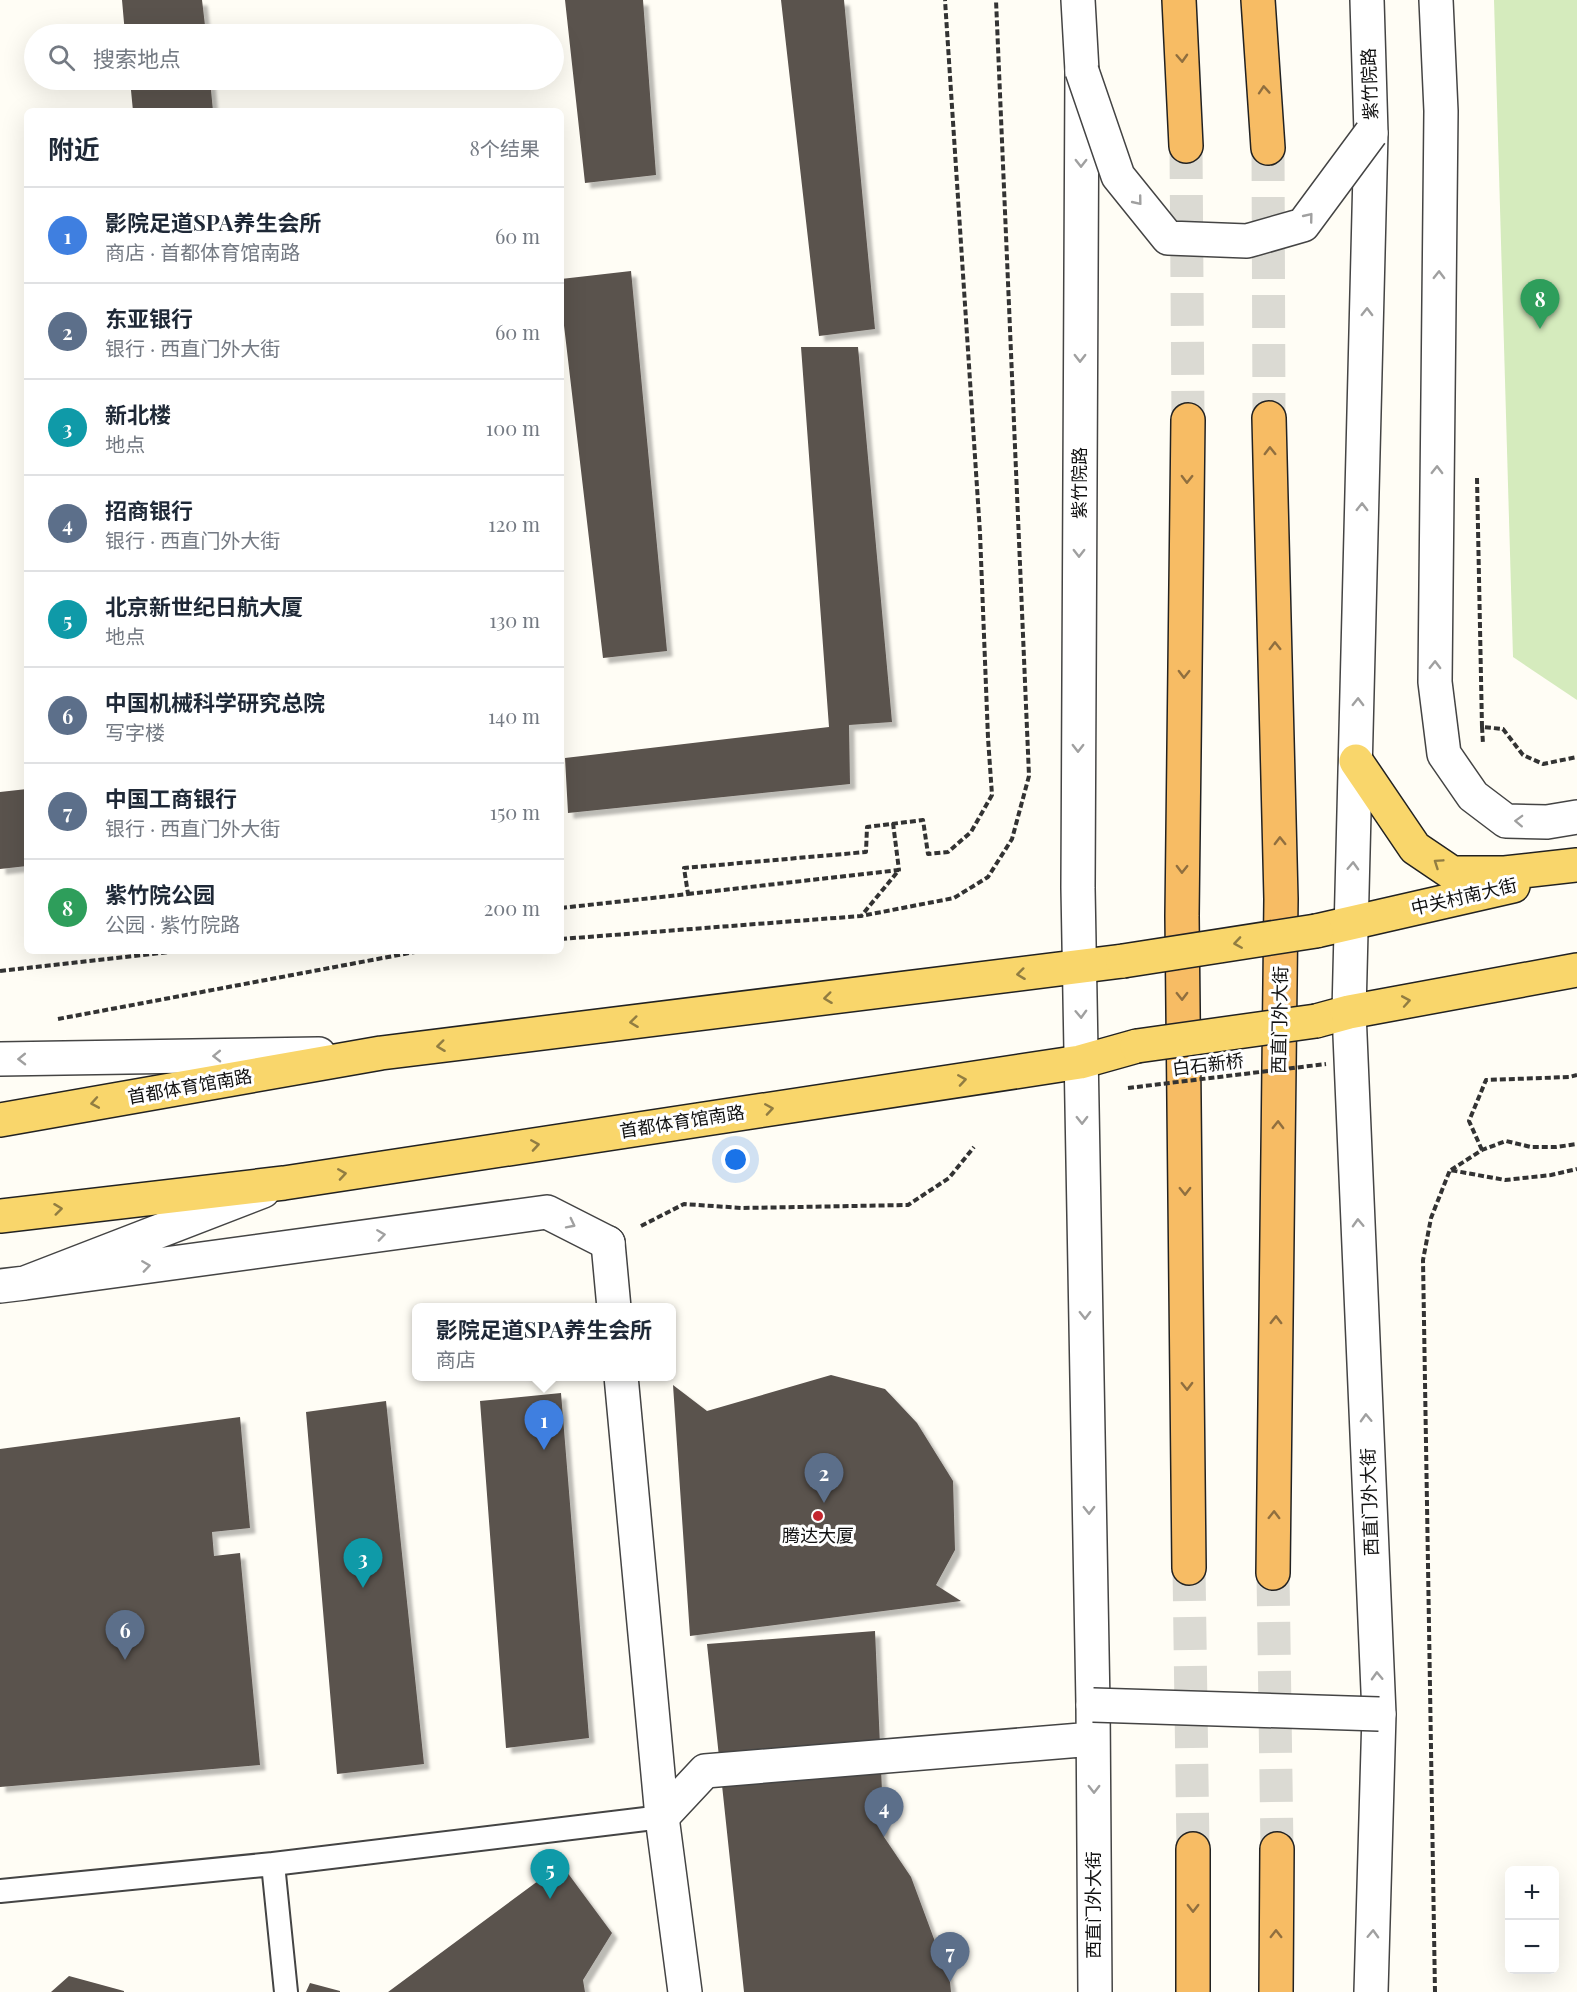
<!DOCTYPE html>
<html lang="zh">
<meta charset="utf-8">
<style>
:root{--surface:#fff;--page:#f6f6f7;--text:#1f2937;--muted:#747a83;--line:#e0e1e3;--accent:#d93025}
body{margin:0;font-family:"Playfair Display","Noto Sans SC",serif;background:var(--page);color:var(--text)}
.controls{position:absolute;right:18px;bottom:18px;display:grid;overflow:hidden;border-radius:9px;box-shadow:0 6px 24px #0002}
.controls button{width:54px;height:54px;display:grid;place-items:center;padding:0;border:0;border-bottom:2px solid var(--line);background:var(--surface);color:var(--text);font:30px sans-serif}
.you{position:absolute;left:736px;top:1160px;width:21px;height:21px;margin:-15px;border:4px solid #fff;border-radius:50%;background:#1a73e8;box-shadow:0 0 0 9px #1a73e833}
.badge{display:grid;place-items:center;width:39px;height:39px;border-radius:50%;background:var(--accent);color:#fff;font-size:20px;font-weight:700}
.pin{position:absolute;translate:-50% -50px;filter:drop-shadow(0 2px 3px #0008)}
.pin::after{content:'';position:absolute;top:32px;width:21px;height:18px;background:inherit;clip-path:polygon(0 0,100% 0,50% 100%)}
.popup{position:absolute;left:412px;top:1303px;width:264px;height:78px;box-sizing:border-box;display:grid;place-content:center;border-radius:9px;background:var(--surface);filter:drop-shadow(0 2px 4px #0005);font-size:20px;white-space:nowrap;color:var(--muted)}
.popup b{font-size:22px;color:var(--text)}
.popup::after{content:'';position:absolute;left:50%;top:100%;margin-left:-12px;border:12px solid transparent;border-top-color:var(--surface)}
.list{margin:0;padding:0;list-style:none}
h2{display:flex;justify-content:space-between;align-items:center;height:78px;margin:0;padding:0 24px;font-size:26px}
h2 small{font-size:20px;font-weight:400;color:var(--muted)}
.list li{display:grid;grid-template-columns:39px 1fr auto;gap:18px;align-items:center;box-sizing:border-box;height:96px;padding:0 24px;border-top:2px solid var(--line)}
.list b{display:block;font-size:22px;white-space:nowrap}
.list p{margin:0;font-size:20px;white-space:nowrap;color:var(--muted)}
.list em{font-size:20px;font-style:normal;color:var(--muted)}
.icon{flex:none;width:33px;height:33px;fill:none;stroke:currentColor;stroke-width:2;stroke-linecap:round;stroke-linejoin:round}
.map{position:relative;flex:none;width:1577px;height:1992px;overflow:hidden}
.search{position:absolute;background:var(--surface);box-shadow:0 6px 24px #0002;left:24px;top:24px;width:540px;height:66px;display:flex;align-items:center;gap:15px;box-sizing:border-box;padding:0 21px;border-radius:33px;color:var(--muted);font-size:22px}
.panel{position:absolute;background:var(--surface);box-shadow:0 6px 24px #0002;left:24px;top:108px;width:540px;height:846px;border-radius:9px}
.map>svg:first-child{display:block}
</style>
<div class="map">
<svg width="1577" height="1992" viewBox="0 0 1577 1992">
<defs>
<filter id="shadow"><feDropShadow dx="5.5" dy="5.5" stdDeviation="1.5" flood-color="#0004"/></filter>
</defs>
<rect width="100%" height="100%" fill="#fffdf5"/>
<!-- green -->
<path fill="#d5ebbd" d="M1494,0h83v700l-64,-43z"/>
<!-- building -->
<path fill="#5a524d" filter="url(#shadow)" d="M122,0h80l4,34h-81z
M565,0h78l13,175 -71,8z
M781,0h63l31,329 -56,7z
M130,80h80l3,31h-80z
M631,271l36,380 -64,7 -42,-358v-21z
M801,347h57l34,375 -43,3 1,59 -282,29 -3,-55 264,-31z
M27,789v77l-27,3v-77z
M831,1375l54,14 32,34 36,58 2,69 -19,35 25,16 -271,35 -17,-251 34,26z
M561,1393l28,345 -83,10 -26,-347z
M386,1401l38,363 -87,10 -31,-362z
M240,1417l10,111 -38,4 2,24 26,-3 20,212 -260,22v-338z
M875,1631l9,206 27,40 39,105 1,10h-207l-37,-348z
M561,1864l51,69 -29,47 2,12h-197z
M69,1976l55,15v1h-73z
M310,1983l30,8v1h-34z"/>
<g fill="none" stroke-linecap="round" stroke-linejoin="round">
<!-- trunk-tunnel -->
<path stroke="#dbdad3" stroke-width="33" stroke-dasharray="33 16" stroke-linecap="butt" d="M1186,146l2,274
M1268,148l1,270
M1189,1568l4,281
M1273,1573l4,276"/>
<defs>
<path id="service" d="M273,1864l13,128
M0,1891l273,-27 389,-47"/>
<path id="minor" d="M608,1243l6,65
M621,1376l41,441 23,175"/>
<path id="tertiary" d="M1078,0l4,71 -4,817 15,817 2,287
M1367,0l4,133 -22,879 30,702 -8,278
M1436,0l5,111 -6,571 9,72 29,42 33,25 41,1 30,-5
M0,1059l319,-5
M25,1283l522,-71 61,31
M0,1286l25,-3 238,-92
M662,1817l43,-46 388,-32"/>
<path id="primary" d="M1356,761l59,87 37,25h53l72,-8
M1316,931l197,-45
M1316,1021l33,-9 228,-42
M0,1120l381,-67 742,-92
M0,1216l284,-33 796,-121 57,-16"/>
<path id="trunk" d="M1179,0l7,146
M1258,0l10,148
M1269,418l12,481 -8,674
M1188,420l-6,496 7,652
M1193,1992v-143
M1276,1992l1,-143"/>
</defs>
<!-- service casing -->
<use href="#service" stroke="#444" stroke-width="26"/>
<!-- minor casing -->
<use href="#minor" stroke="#444" stroke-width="36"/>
<!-- tertiary casing -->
<use href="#tertiary" stroke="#444" stroke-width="36"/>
<!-- primary casing -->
<use href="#primary" stroke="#222" stroke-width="36"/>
<!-- trunk casing -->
<use href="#trunk" stroke="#222" stroke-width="36"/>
<!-- path -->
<path stroke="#333" stroke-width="4" stroke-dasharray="6 3" stroke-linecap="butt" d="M1477,478l5,249 21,2 20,26 20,9 34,-7
M1482,727l1,17
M893,823l6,47
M688,894l211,-24 -37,45
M561,908l127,-14 -4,-26 182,-16 1,-25 56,-7 5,34 20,-2 23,-20 21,-37 -4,-57 -8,-205 -35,-533
M561,939l300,-23 93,-18 34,-21 24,-38 17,-63 -33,-776
M0,971l179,-20
M58,1019l362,-68
M1482,1150l-13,-29 17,-41 83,-3 8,-2
M1451,1170l31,-20 24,-9 25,6h25l21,-3
M641,1226l43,-22 58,4 166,-3 41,-27 25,-31
M1435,1992l-12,-732 8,-42 19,-48 55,10 46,-5 26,-6"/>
<!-- service -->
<use href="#service" stroke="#fff" stroke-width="22"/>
<!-- minor -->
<use href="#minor" stroke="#fff" stroke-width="33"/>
<!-- tertiary -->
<use href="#tertiary" stroke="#fff" stroke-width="33"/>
<!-- primary -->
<use href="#primary" stroke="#f9d66b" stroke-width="33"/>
<!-- trunk -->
<use href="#trunk" stroke="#f7bc64" stroke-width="33"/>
<defs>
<path id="tertiary-bridge" d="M1082,71l36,105 50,62 79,3 56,-16 68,-92
M1093,1705l286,9"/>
<path id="primary-bridge" d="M1123,961l193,-30
M1137,1046l179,-25"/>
</defs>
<!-- tertiary-bridge casing -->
<use href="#tertiary-bridge" stroke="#444" stroke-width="36" stroke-linecap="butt"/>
<!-- primary-bridge casing -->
<use href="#primary-bridge" stroke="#222" stroke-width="36" stroke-linecap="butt"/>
<!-- path-bridge -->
<path stroke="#333" stroke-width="4" stroke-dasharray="6 3" stroke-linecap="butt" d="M1128,1088l198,-24"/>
<!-- tertiary-bridge -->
<use href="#tertiary-bridge" stroke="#fff" stroke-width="33"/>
<!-- primary-bridge -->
<use href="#primary-bridge" stroke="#f9d66b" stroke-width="33"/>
</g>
<!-- one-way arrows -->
<defs><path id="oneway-chevron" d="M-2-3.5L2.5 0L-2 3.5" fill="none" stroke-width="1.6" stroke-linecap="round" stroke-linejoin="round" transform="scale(1.5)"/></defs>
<g stroke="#906f3f">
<use href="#oneway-chevron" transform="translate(1182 58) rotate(87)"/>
<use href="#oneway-chevron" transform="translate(1264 90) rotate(-94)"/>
<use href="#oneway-chevron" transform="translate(1270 451) rotate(-91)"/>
<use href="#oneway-chevron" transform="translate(1187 479) rotate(91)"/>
<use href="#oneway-chevron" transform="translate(1275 646) rotate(-91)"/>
<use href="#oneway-chevron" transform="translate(1184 674) rotate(91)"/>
<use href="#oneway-chevron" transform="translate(1280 841) rotate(-91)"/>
<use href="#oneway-chevron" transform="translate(1182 869) rotate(91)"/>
<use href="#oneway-chevron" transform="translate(1182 996) rotate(89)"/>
<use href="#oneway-chevron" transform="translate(1278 1125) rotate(-89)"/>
<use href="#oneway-chevron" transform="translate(1185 1191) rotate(89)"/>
<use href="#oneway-chevron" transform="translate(1276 1320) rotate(-89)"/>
<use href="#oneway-chevron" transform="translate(1187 1386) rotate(89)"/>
<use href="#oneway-chevron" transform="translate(1274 1515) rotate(-89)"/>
<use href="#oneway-chevron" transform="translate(1193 1908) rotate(90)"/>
<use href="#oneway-chevron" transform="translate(1276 1934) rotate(-90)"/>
</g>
<g stroke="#a0a0a0">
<use href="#oneway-chevron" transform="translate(1081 163) rotate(90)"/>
<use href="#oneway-chevron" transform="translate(1138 201) rotate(51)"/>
<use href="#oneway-chevron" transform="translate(1309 217) rotate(-51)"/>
<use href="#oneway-chevron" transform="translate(1439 275) rotate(-89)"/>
<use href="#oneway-chevron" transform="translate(1367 312) rotate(-89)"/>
<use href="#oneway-chevron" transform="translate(1080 358) rotate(90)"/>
<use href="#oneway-chevron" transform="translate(1437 470) rotate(-89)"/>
<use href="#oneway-chevron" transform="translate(1362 507) rotate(-89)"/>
<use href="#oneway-chevron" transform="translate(1079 553) rotate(90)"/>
<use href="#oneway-chevron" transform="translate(1435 665) rotate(-89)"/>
<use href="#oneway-chevron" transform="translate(1358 702) rotate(-89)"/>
<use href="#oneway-chevron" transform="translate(1078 748) rotate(90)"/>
<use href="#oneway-chevron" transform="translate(1519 821) rotate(-178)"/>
<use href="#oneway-chevron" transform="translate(1353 866) rotate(-88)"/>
<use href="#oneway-chevron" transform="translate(1081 1014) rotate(88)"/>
<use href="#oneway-chevron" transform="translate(217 1056) rotate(179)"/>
<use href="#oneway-chevron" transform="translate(22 1059) rotate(179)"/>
<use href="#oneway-chevron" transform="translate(1082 1120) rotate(89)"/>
<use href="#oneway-chevron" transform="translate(1358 1223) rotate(-92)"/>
<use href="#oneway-chevron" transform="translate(571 1224) rotate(27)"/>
<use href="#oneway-chevron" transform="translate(381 1235) rotate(-8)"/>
<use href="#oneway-chevron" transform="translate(146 1266) rotate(-8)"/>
<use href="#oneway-chevron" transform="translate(1085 1315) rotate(89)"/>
<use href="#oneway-chevron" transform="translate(1366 1418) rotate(-92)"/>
<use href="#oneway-chevron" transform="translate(1089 1510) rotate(89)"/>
<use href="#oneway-chevron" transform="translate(1377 1676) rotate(-92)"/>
<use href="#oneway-chevron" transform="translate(1094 1789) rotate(90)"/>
<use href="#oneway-chevron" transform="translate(1373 1934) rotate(-88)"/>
</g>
<g stroke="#917d42">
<use href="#oneway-chevron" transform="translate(1438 863) rotate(-146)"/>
<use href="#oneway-chevron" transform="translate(1238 943) rotate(171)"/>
<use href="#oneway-chevron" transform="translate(1021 974) rotate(173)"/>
<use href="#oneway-chevron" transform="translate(828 998) rotate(173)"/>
<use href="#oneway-chevron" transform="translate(1406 1001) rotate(-10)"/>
<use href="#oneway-chevron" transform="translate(634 1022) rotate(173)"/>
<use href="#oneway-chevron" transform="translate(441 1046) rotate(173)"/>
<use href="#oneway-chevron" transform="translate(962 1080) rotate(-9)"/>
<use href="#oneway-chevron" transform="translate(95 1103) rotate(170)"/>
<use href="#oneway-chevron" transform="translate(769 1109) rotate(-9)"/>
<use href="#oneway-chevron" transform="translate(535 1145) rotate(-9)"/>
<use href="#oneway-chevron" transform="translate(342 1174) rotate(-9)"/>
<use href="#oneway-chevron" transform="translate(58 1209) rotate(-7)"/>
</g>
<!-- markers -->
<circle fill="#c4262e" stroke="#fff" stroke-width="2" cx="818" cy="1516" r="6"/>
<g text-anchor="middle" stroke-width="6" stroke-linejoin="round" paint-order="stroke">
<!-- street labels -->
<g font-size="18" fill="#111" stroke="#fff">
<text transform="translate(1370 84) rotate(-92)" y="6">紫竹院路</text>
<text transform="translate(1080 483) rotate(-90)" y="6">紫竹院路</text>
<text transform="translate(1464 897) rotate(-13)" y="6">中关村南大街</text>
<text transform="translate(1280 1020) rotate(-89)" y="6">西直门外大街</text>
<text transform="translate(1208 1065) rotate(-7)" y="6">白石新桥</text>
<text transform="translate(190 1087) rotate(-10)" y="6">首都体育馆南路</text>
<text transform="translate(682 1122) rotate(-9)" y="6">首都体育馆南路</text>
<text transform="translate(1370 1502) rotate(-92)" y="6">西直门外大街</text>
<text transform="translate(1094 1905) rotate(-90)" y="6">西直门外大街</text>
</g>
<!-- poi labels -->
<g font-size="18" fill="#111" stroke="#fff">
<text x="818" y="1542">腾达大厦</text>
</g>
</g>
</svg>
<div class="controls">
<button>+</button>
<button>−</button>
</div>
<div class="you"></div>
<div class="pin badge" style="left:544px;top:1450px;background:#3f7fe0">1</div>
<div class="popup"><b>影院足道SPA养生会所</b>商店</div>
<div class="pin badge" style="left:824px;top:1503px;background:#5c6f8a">2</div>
<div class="pin badge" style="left:363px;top:1588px;background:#0f9aa8">3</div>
<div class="pin badge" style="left:884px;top:1837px;background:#5c6f8a">4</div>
<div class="pin badge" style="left:550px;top:1899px;background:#0f9aa8">5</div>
<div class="pin badge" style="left:125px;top:1660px;background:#5c6f8a">6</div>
<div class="pin badge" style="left:950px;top:1982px;background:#5c6f8a">7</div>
<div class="pin badge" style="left:1540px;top:329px;background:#2e9e5b">8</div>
<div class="search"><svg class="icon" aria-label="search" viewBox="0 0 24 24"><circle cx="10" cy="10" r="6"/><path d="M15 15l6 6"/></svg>搜索地点</div>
<section class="panel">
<h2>附近<small>8个结果</small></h2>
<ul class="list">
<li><span class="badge" style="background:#3f7fe0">1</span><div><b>影院足道SPA养生会所</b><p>商店 · 首都体育馆南路</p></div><em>60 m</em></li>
<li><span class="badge" style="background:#5c6f8a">2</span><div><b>东亚银行</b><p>银行 · 西直门外大街</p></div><em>60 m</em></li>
<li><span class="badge" style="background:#0f9aa8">3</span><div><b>新北楼</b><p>地点</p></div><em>100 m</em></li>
<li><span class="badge" style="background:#5c6f8a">4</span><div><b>招商银行</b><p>银行 · 西直门外大街</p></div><em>120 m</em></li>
<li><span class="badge" style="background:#0f9aa8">5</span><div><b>北京新世纪日航大厦</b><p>地点</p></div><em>130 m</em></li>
<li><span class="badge" style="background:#5c6f8a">6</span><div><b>中国机械科学研究总院</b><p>写字楼</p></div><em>140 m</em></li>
<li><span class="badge" style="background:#5c6f8a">7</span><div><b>中国工商银行</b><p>银行 · 西直门外大街</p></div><em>150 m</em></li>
<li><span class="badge" style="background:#2e9e5b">8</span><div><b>紫竹院公园</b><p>公园 · 紫竹院路</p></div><em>200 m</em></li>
</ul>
</section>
</div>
